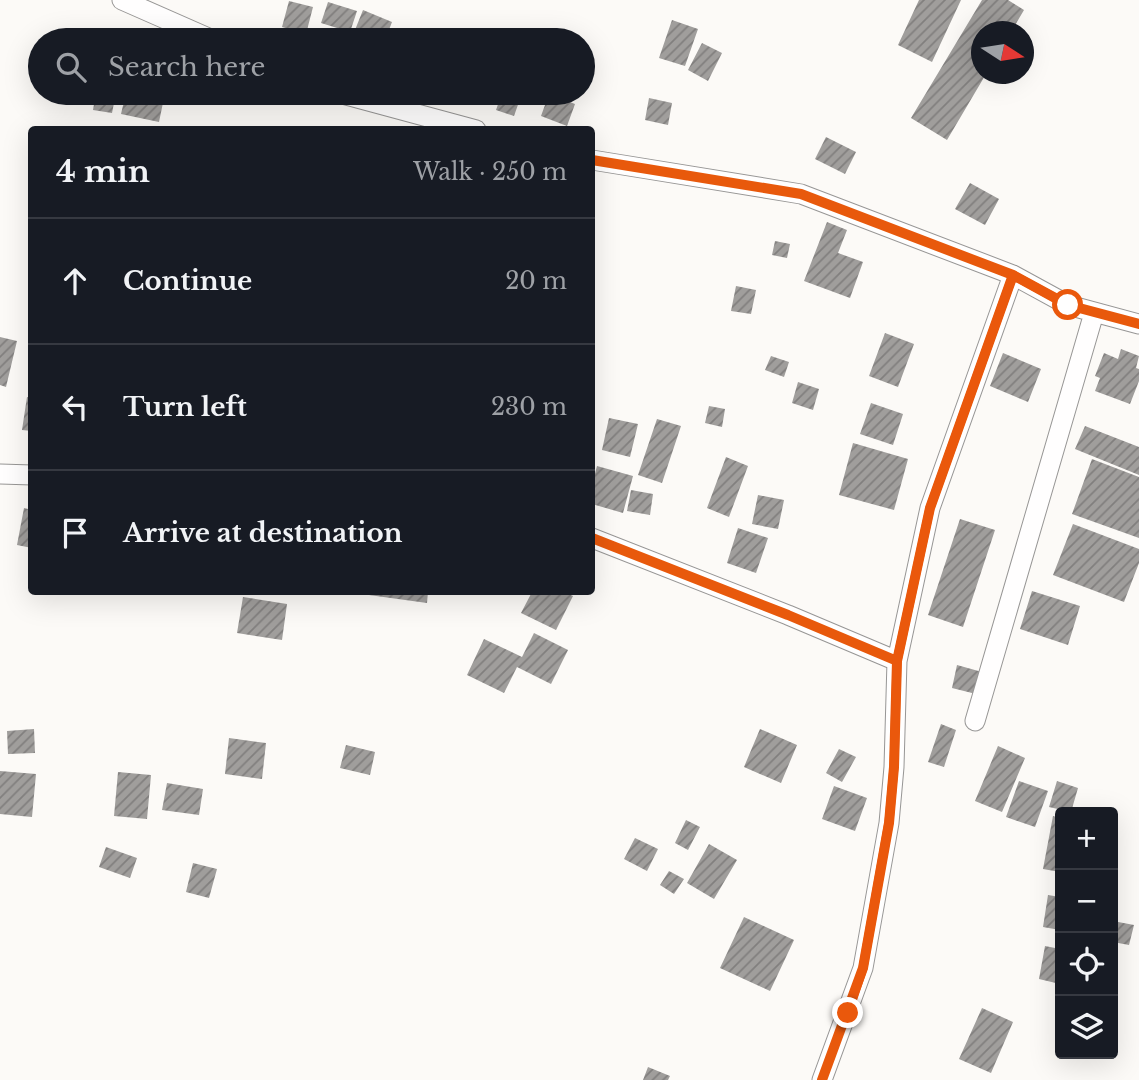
<!DOCTYPE html>
<meta charset="utf-8">
<style>
:root{--surface:#171b24;--page:#242831;--text:#f1f3f6;--muted:#9ea1a6;--line:#363941}
body{margin:0;font-family:"Libre Baskerville",serif;background:var(--page);color:var(--text)}
.controls{position:absolute;right:21px;bottom:21px;display:grid;overflow:hidden;border-radius:7px;box-shadow:0 7px 28px #0002}
.controls button{width:63px;height:63px;display:grid;place-items:center;padding:0;border:0;border-bottom:2px solid var(--line);background:var(--surface);color:var(--text);font:35px sans-serif}
.compass{position:absolute;left:971px;top:21px;width:63px;height:63px;border-radius:50%;background:var(--surface);box-shadow:0 7px 28px #0002;rotate:102deg}
.stop{position:absolute;width:21px;height:21px;margin:-16px;border:5px solid #ea580c;border-radius:50%;background:#fff}
.stop.end{background:#ea580c;border-color:#fff;box-shadow:0 2px 7px #0008}
.list{margin:0;padding:0;list-style:none}
h2{display:flex;justify-content:space-between;align-items:center;height:91px;margin:0;padding:0 28px;font-size:30px}
h2 small{font-size:23px;font-weight:400;color:var(--muted)}
.list li{display:grid;grid-template-columns:46px 1fr auto;gap:21px;align-items:center;box-sizing:border-box;height:126px;padding:0 28px;border-top:2px solid var(--line)}
.list b{display:block;font-size:26px;white-space:nowrap}
.list em{font-size:23px;font-style:normal;color:var(--muted)}
.icon{flex:none;width:38px;height:38px;fill:none;stroke:currentColor;stroke-width:2;stroke-linecap:round;stroke-linejoin:round}
.map{position:relative;flex:none;width:1139px;height:1080px;overflow:hidden}
.search{position:absolute;background:var(--surface);box-shadow:0 7px 28px #0002;left:28px;top:28px;width:567px;height:77px;display:flex;align-items:center;gap:18px;box-sizing:border-box;padding:0 24px;border-radius:38px;color:var(--muted);font-size:26px}
.panel{position:absolute;background:var(--surface);box-shadow:0 7px 28px #0002;left:28px;top:126px;width:567px;height:469px;border-radius:7px}
.map>svg:first-child{display:block}
</style>
<div class="map">
<svg width="1139" height="1080" viewBox="0 0 1139 1080">
<defs>
<pattern id="building-hatch" width="6" height="6" patternUnits="userSpaceOnUse" patternTransform="scale(1.75)"><rect width="6" height="6" fill="#a09e9c"/><path d="M-1 1l2-2M0 6l6-6M5 7l2-2" fill="none" stroke="#817f7e"/></pattern>
</defs>
<rect width="100%" height="100%" fill="#fcfaf7"/>
<!-- building -->
<path fill="url(#building-hatch)" d="M919,0h42l-29,62 -34,-17z
M982,0h26l16,10 -13,22h-29v42h4l-39,66 -36,-22z
M289,1l24,6 -7,27 -24,-7z
M328,2l29,9 -7,21 -29,-9z
M363,10l29,12 -7,18h-34z
M672,20l26,9 -13,37 -26,-8z
M702,43l20,10 -14,28 -20,-11z
M96,93h20l-4,20 -19,-3z
M126,93h39l-6,29 -38,-8z
M502,93l18,6 -6,17 -18,-6z
M549,94l26,10 -8,22 -26,-10z
M649,98l23,5 -4,22 -23,-5z
M826,137l30,15 -11,22 -30,-15z
M970,183l29,16 -14,26 -30,-16z
M827,222l20,8 -9,23 25,9 -13,36 -46,-17z
M775,241l15,3 -3,14 -15,-3z
M736,286l20,4 -5,24 -20,-3z
M885,333l29,11 -16,43 -29,-11z
M0,337l17,4 -11,46 -6,-2z
M1121,349l18,7 -3,12 3,1v12l-9,23 -35,-13 5,-13 -5,-2 9,-23 14,6z
M1003,353l38,16 -13,33 -38,-16z
M771,356l18,6 -5,15 -19,-7z
M798,382l21,7 -6,21 -21,-7z
M27,397l5,1v33l-10,-1z
M871,403l32,11 -10,31 -33,-11z
M709,406l16,3 -3,18 -17,-4z
M609,418l29,6 -8,33 -28,-7z
M657,419l24,7 -19,57 -24,-8z
M1085,426l54,21v28l-64,-26z
M853,443l55,16 -14,51 -55,-15z
M726,457l22,9 -19,51 -22,-9z
M1092,459l47,18v61l-67,-24z
M597,466l36,10 -10,37 -31,-9v-19z
M631,490l22,4 -3,21 -23,-4z
M758,495l26,5 -6,29 -26,-5z
M24,508l8,2v38l-15,-3z
M960,519l35,11 -32,97 -35,-12z
M1073,524l66,25v14l-15,39 -71,-27z
M738,528l30,10 -12,35 -29,-10z
M1032,591l48,15 -12,39 -48,-16z
M370,592h58l-1,11 -58,-8z
M532,592h32l9,4 -17,34 -35,-17z
M243,597l44,7 -5,36 -45,-7z
M534,633l34,17 -17,34 -34,-17 -13,26 -37,-18 17,-36 38,18z
M957,665l25,7 -6,22 -24,-6z
M941,724l15,6 -12,37 -16,-5z
M34,729l1,24 -27,1 -1,-23z
M760,729l37,16 -16,38 -37,-16z
M229,738l37,5 -4,36 -37,-5z
M346,745l29,7 -5,23 -30,-7z
M998,746l27,12 -23,54 -27,-11z
M839,749l17,8 -14,25 -16,-9z
M0,771l36,3 -4,43 -32,-3z
M118,772l33,3 -4,44 -33,-3z
M1019,781l29,10 -13,36 -29,-10z
M1057,781l21,7 -7,24 -22,-5z
M167,783l36,6 -4,26 -37,-5z
M834,786l33,12 -12,33 -33,-12z
M1053,816l7,2v54l-17,-3z
M686,820l14,7 -12,23 -13,-7z
M635,838l23,11 -11,22 -23,-12z
M709,844l28,16 -23,39 -27,-16z
M106,847l31,11 -7,20 -31,-11z
M193,863l24,6 -8,29 -23,-6z
M669,871l15,8 -10,15 -14,-9z
M1048,895l12,2v33l-17,-3z
M744,917l50,23 -24,51 -50,-23z
M1113,921l21,4 -5,20 -16,-3z
M1045,946l15,3v35l-21,-5z
M982,1008l31,14 -22,51 -32,-14z
M648,1067l22,9 -2,4h-25z"/>
<g fill="none" stroke-linecap="round" stroke-linejoin="round">
<defs>
<path id="minor" d="M122,0l91,40
M339,93l137,37
M592,160l209,34 212,81 55,30 71,19
M0,474l32,1
M592,538l196,77 109,46
M975,721l119,-408
M822,1080l41,-112 26,-145 5,-56 3,-106 33,-153 83,-233"/>
</defs>
<!-- minor casing -->
<use href="#minor" stroke="#979695" stroke-width="21"/>
<!-- minor -->
<use href="#minor" stroke="#fffefe" stroke-width="19"/>
<defs>
<path id="cycleway" d="M592,160l209,34 212,81 55,30 71,19
M592,538l196,77 109,46
M822,1080l41,-112 26,-145 5,-56 3,-106 33,-153 83,-233"/>
</defs>
<!-- cycleway casing -->
<use href="#cycleway" stroke="#fff" stroke-width="15"/>
<!-- cycleway -->
<use href="#cycleway" stroke="#e8590c" stroke-width="10"/>
</g>
<g fill="none" stroke-linecap="round" stroke-linejoin="round">
<!-- route -->
<path stroke="#ea580c" stroke-width="9" d="M848,1013l15,-45 26,-146 5,-55 3,-106 33,-153 83,-233 55,30"/>
</g>
</svg>
<div class="controls">
<button>+</button>
<button>−</button>
<button><svg class="icon" aria-label="locate" viewBox="0 0 24 24"><circle cx="12" cy="12" r="6"/><path d="M12 2v4M12 18v4M2 12h4M18 12h4"/></svg></button>
<button><svg class="icon" aria-label="layers" viewBox="0 0 24 24"><path d="M12 4l9 5-9 5-9-5zM3 14l9 5 9-5"/></svg></button>
</div>
<svg class="compass" viewBox="-18 -18 36 36"><path d="M0-13l5 13h-10z" fill="#e53935"/><path d="M0 13l5-13h-10z" fill="#9ea1a6"/></svg>
<div class="stop" style="left:1068px;top:305px"></div>
<div class="stop end" style="left:848px;top:1013px"></div>
<div class="search"><svg class="icon" aria-label="search" viewBox="0 0 24 24"><circle cx="10" cy="10" r="6"/><path d="M15 15l6 6"/></svg>Search here</div>
<section class="panel">
<h2>4 min<small>Walk · 250 m</small></h2>
<ul class="list">
<li><svg class="icon" aria-label="ahead" viewBox="0 0 24 24"><path d="M12 20V5M6 11l6-6 6 6"/></svg><div><b>Continue</b></div><em>20 m</em></li>
<li><svg class="icon" aria-label="left" viewBox="0 0 24 24"><path d="M17 20v-9H6M10 6l-5 5 5 5"/></svg><div><b>Turn left</b></div><em>230 m</em></li>
<li><svg class="icon" aria-label="arrive" viewBox="0 0 24 24"><path d="M6 21V4h12l-3 4 3 4H6"/></svg><div><b>Arrive at destination</b></div></li>
</ul>
</section>
</div>
